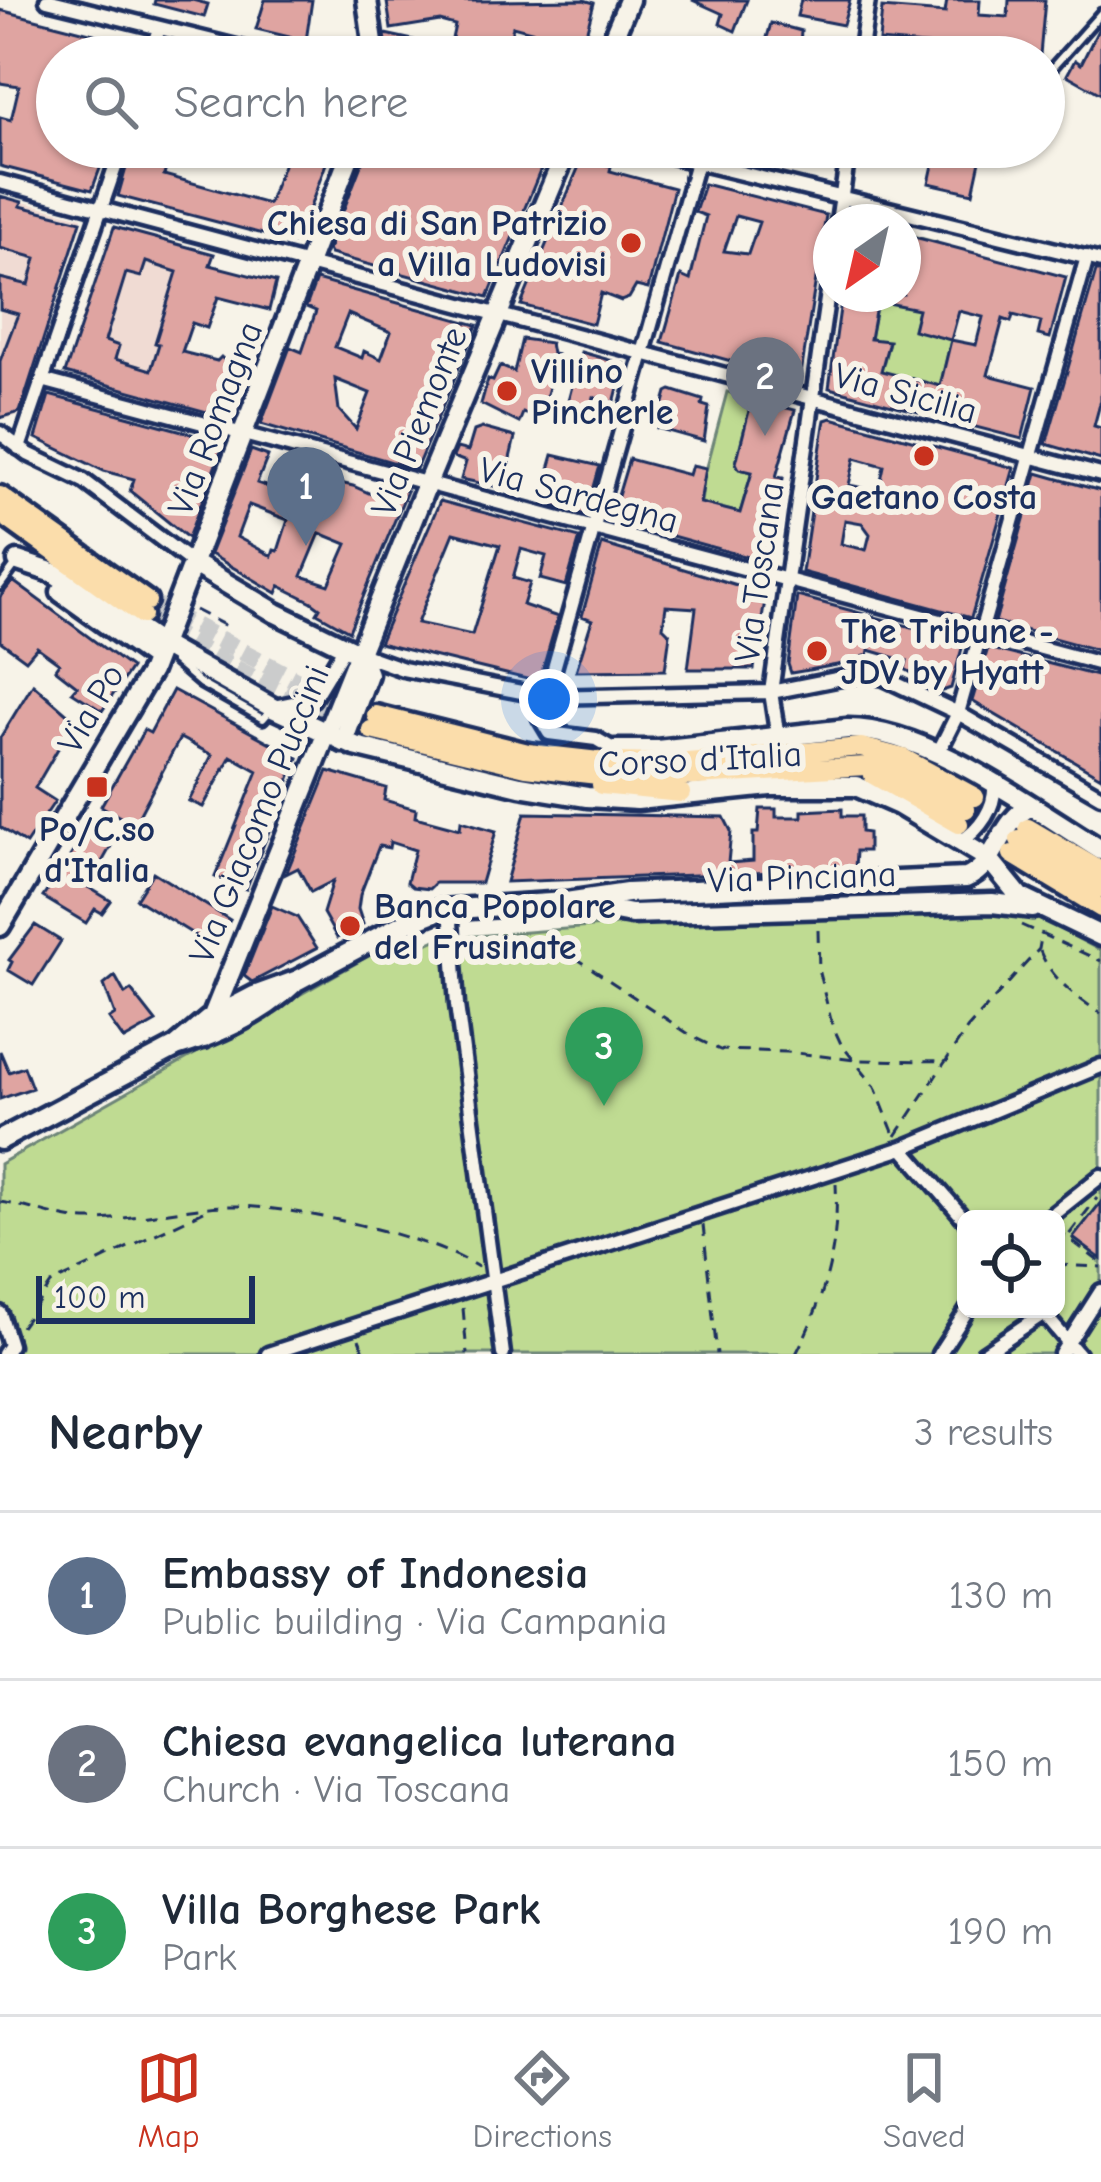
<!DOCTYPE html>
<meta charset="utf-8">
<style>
:root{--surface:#fff;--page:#f6f6f7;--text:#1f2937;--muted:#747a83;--line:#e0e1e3;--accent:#c8321e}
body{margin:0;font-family:"Comic Neue",sans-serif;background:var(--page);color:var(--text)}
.controls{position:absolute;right:36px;bottom:36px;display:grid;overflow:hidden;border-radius:18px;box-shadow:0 3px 9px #0004}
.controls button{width:108px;height:108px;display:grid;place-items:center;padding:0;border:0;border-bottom:3px solid var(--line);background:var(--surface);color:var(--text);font:60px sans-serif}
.compass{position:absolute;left:813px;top:204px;width:108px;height:108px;border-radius:50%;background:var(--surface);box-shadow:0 3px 9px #0004;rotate:214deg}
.scale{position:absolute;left:36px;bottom:30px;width:219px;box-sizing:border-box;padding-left:12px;border:6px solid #1b2f5e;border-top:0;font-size:33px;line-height:42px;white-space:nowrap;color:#1b2f5e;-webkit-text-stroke:9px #f7f3e8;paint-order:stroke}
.you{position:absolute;left:549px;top:699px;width:42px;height:42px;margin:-30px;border:9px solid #fff;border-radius:50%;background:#1a73e8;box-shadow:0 0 0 18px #1a73e833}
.badge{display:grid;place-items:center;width:78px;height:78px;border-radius:50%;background:var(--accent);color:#fff;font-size:39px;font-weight:700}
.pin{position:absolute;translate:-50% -99px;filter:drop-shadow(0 3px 6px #0008)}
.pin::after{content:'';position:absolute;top:63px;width:42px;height:36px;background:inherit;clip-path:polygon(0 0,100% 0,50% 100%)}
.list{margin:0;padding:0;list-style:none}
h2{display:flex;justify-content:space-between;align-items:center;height:156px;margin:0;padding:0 48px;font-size:51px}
h2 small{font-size:39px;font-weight:400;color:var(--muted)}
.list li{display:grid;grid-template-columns:78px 1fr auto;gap:36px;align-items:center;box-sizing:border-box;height:168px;padding:0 48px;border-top:3px solid var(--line)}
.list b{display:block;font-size:45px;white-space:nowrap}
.list p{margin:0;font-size:39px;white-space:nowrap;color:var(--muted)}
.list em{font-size:39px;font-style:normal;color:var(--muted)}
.icon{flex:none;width:66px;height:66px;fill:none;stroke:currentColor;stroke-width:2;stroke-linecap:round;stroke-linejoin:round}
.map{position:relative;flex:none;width:1101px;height:1354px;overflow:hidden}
.search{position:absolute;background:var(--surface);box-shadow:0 3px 9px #0004;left:36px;right:36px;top:36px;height:132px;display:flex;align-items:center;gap:30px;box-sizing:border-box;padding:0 42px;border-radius:66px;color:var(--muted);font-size:45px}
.sheet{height:660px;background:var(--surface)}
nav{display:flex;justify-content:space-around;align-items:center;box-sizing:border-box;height:168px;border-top:3px solid var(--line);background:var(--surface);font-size:33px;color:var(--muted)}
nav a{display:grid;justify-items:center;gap:6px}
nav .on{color:var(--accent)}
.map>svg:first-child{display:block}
</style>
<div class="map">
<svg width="1101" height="1354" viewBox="0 0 1101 1354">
<rect width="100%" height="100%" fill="#f7f3e8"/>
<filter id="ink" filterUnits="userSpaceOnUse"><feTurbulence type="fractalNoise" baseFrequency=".00833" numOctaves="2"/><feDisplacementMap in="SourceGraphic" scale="24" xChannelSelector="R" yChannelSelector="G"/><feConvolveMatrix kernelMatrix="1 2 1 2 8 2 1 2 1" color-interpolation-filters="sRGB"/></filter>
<g filter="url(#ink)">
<!-- built -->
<path fill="#f0dbd3" d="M0,196l82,21 -62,198 -16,4 -4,-3z
M114,227l100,27 -48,147 -101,-28z"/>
<!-- green -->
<path fill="#bfdb92" stroke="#6d8578" stroke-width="3" fill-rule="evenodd" d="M916,237l20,5 -23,87 38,11 -11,46 -70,-17 3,-10 11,2 5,-19 -19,-3 8,-44 5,2 1,5 17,3z
M727,392l25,7 -16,63 3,7 13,3 -12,41 -39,-10 3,-25z
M860,906l164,4 77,41v403h-1101v-190l395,-223 5,15 38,-17zM966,1219h90v90h-90z"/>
<!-- building -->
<path fill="#dfa4a1" stroke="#1b2f5e" stroke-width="3" fill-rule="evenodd" d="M155,0h37l16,4 -4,13 -50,-13z
M265,0h47l-6,41 -50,-12z
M584,0l10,3 -11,42 -70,-19 -7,31h-118l-3,-23 65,14 5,-23 -15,-4 -49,8 -4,-27z
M692,0h55l-12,31 -15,-7 3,-10z
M801,0h49l-7,25 -46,-9z
M947,0h33l-1,15 29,2 1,-17h36l-5,55 -161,-14 3,-33 63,5z
M0,10l133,34 6,13h-82v90h51l-16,43 -92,-24v-49l11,3 8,-34 -19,-3z
M771,23l30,8 -2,26h-32l1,-5h-5z
M1101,24v70l-34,-19 8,-15 6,4z
M632,38l47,18v1h-55z
M132,147h41l-9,28 104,29 22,-57h42l-35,96 -179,-47z
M368,147h182l-62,150 -158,-43 -2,-4z
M804,147h29l-3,16 -14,-4 -2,9 -14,-4z
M937,147h46l-10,46 -44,-10z
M582,159l29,7 -1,5 64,17 -26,101 -12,-3 -7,12 -8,3 -20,-8 -8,31 -72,-19z
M704,184l122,31 -26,165 -138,-38 19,-66 9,4 16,-64 -11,-4zM736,216l23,6 -11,32 -24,-3z
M0,196l22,6 -2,4 61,15 -61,191 -20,6v-57l18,-47 -18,-5v-31l29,7 7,-27 -36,-10z
M114,227l100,27 -4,11 66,17 -7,28 -51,-13 -11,31 -15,-5 -10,29 35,9 4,-4 15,14 -8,6 -5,18 8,2 -6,20 -160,-44zM146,262l31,10 -22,71 4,1 -8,26 -36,-11 4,-13 -14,-5 21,-68 15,4z
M903,234l163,43 -16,61 -12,-3 3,-13 -28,-7 -2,7 -8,-3 -15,56 47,12 -13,52 -66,-17 2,-8 -23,-7 -2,9 -104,-28 13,-94h61zM877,301l41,8 -5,21 38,10 -11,46 -59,-15 8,-30 -19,-2zM959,311l24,6 -7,28 -25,-5z
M1096,271h5v129l-7,26 7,2v32l-55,-16z
M316,280l161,45 -61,144 -155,-45 29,-77 12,5 14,-41 -10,-4zM348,314l43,18 -10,27 -17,-8 -2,7 -27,-11zM335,379l35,14 -14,36 -17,-19z
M522,339l28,4 2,11 5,1 -16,63 -18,-5 -4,10 -38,-19 7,-25 5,2 7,-15 14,6z
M581,352l43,12 -10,39 -20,-6 -4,15 -23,-7z
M671,390l32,10 -1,5 7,2 -5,34 -47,-13 10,-36z
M49,395l137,37 37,14 -35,92 -58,-47 4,-12 -30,-8 -68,-33z
M752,399l43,11 -19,67 7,1 -14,85 -158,-44 18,-60 60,16 3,-10 14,3 -6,35 40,10 12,-41 -13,-3 -3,-6z
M831,418l183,50 -43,150 -169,-46 22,-147 1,-5zM855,458l29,8 -4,19 -11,4 -20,-4zM845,520l17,3 8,11 -4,16 -25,-6z
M482,428l33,9 -12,51 -42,-9 5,-17 -13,-5 4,-9 11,3 6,-20z
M251,450l17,6 -11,27 38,13 6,-22 52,12 27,12 6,-13 21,6 -58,140 -32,-18 3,-5 -8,-6 -32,-16 -3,7 -67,-39zM249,505l39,15 -10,31 -4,-1 -2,6 -35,-19zM320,533l27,11 -18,41 -27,-9z
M553,455l47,11 -14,49 -36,-10 3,-12 -10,-3z
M1037,473l64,18v160l-106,-29z
M440,501l140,37 -14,48 -26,-7 6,-23 -25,-7 -8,29 17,5 -7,22 35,12 -19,65 -160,-39zM454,533l46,12 -28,90 -55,-12z
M602,544l164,50 -12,75h-66l8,-61 -30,-2 -3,21 7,7 -5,36 -89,1 16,-51 -10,-4z
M13,581l118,87 -29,43 -30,-19 5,-6 -22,-17 4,-6 -22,-16 -11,13 -26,-19v-44z
M797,596l167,45 -13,47 -9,3 -37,-22 2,-8 -38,-11 -1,5 -25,9 -52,9 -3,-9z
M988,648l113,29v100l-129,-76z
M33,684l46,40 -12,9 -32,55 20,13 -29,43 -26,-17v-89z
M173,690l125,68 -52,131 -31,-12 43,-106 -27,-15 -28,51 -14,-6 23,-46 -32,-17 -46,87 -33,-19 43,-76 6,3z
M328,771l58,17 -2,12 32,9 -1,8 45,12 1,-8 35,10 -15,52h-46l-6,6 -16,-2 -6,-5 8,-32 -25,-8 -1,6 -10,-2 -19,49 -2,14 5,15 -26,14 -14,-25 10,-32 -22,11 -13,-24 -12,6z
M760,809h16v8h26v-6l40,-2v7h19v16l7,1v18h-12l-1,18 -349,13 19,-69 199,4 7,14 -3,32 25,-2v-28h5z
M87,831l24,15 -23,41 23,14 -9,12 -7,-4 -9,14 -43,-26z
M153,872l77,48 -16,27 -78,-48z
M272,906l25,11 20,31 -65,34 -8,-6z
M35,925l26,16 -28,44 -25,-15 4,-8 -3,-2z
M115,976l10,18 6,-4 25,32 -32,18 -15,-21 6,-4 -11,-30z
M0,1051l9,21 15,-5 8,21 -32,11z
M1101,1202v57l-28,-21z"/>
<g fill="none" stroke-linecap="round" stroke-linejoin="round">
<!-- primary-tunnel -->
<path stroke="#cbcccc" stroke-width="18" stroke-dasharray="18 9" stroke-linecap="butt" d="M147,601l179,95 50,19
M142,615c72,43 149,87 229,115
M966,809l53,31"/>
<defs>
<path id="lane" d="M1044,77l57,-64
M0,586l16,-22
M174,661l27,23 62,35 8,-9"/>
<path id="street" d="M47,0l230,57
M150,57l9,-29
M860,57l8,-57
M635,147l466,114
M0,182l1101,293
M838,222l11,-75
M42,380l1059,284
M0,433l28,21 56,27 110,83
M19,448l103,-301
M361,654l42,15 144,28 224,-5 91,-18 22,4 74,35 143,83
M274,707l39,-8 31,-51
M778,738l-7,-46 60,-421
M615,750l-19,-11 -47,-6 -9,-15 157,-556
M937,755l21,-42 129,-456
M960,842c20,-12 36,-35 34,-58
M450,908l7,97 46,349
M903,1148l63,73
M1047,1219l54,-43
M1040,1309l38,45
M0,1313l10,32 -6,9
M268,1354l635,-206 198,-82
M939,1354l29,-45
M983,1354l61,-41
M1061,1354l40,-63"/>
<path id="secondary" d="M367,0l8,57
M605,57l24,-57
M18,561l36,12 106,71 113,64 82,38 165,40 67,11 50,3 133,-14h86l43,19 90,54 31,38 81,39
M194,564l82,49 84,41
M61,592l94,67
M343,742l25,-68 -8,-20
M615,750h42l190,-21c79,-1 187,80 254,121
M582,905l49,9 361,-11 41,5
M0,926l151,-255 202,-524
M204,1038l223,-554 141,-337
M176,1047l32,-27 46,-24 44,-16 101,-54 41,-16 126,-8 61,-9 339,-15c32,-13 34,-58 64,-71
M0,1140l176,-93c42,-13 86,-33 118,-64"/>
<path id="primary" d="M0,496l147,105
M0,513l142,102
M376,715l152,38 80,9 68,1 185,-16 42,11 72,39
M371,730l155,37 81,9 72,1 187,-11 47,14 53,29
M873,775l86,49
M601,785l80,8
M1028,828l73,43
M1019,840l82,48
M1012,854l89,54"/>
</defs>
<!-- lane casing -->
<use href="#lane" stroke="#1b2f5e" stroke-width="15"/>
<!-- street casing -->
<use href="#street" stroke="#1b2f5e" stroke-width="21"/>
<!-- secondary casing -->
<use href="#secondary" stroke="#1b2f5e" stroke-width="27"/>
<!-- primary casing -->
<use href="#primary" stroke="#1b2f5e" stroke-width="27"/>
<!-- path -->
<path stroke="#1b2f5e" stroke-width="3" stroke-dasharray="12 9" stroke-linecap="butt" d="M195,610l31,16
M1021,925l80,36
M818,930l1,43 13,51 9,20 34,43 18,45
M1040,951c11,28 37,46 61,63
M473,956l10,-7 19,-2 51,2 26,11 114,77 27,13 67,2 68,8 94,1
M896,1136l71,-107 72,-80 3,-17
M0,1202c30,4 60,18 90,18 49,0 99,-15 148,-14 58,1 191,30 240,61
M703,1225l14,129
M1056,1229l45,34
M1056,1246l3,2 38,-50
M1056,1265l45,2
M463,1308l4,46
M21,1327l30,-43 155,-74
M359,1339l6,15
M796,1354c29,-57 43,-106 40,-170"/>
<!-- lane -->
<use href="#lane" stroke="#f7f3e8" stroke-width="6"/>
<!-- street -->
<use href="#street" stroke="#f7f3e8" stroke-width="12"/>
<!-- secondary -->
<use href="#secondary" stroke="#f7f3e8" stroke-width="18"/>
<!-- primary -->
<use href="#primary" stroke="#fbddab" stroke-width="18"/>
</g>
</g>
<!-- markers -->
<g fill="#c8321e" stroke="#f7f3e8" stroke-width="4.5">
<circle cx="631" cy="243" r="12"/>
<circle cx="507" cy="391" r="12"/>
<circle cx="924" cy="456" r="12"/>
<circle cx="817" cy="651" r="12"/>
<rect x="85" y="775" width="24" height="24" rx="6"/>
<circle cx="350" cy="926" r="12"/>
</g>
<g text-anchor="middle" stroke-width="12" stroke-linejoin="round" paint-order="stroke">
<!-- poi labels -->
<g font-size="36" font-weight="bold" fill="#1b2f5e" stroke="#f7f3e8" text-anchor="start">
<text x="607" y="235" text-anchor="end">Chiesa di San Patrizio<tspan x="607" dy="41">a Villa Ludovisi</tspan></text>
<text x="531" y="383">Villino<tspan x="531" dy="41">Pincherle</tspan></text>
<text x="924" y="509" text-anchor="middle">Gaetano Costa</text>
<text x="841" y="643">The Tribune -<tspan x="841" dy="41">JDV by Hyatt</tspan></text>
<text x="97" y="841" text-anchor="middle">Po/C.so<tspan x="97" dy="41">d'Italia</tspan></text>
<text x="374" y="918">Banca Popolare<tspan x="374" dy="41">del Frusinate</tspan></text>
</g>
<!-- street labels -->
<g font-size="36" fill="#1b2f5e" stroke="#f7f3e8">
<text transform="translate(906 392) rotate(15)" y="13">Via Sicilia</text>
<text transform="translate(214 418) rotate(-69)" y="13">Via Romagna</text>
<text transform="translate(418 421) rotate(-68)" y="13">Via Piemonte</text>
<text transform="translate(579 494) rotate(15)" y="13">Via Sardegna</text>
<text transform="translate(758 572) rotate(-82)" y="13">Via Toscana</text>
<text transform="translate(90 708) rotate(-60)" y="13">Via Po</text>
<text transform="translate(700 758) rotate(-3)" y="13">Corso d'Italia</text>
<text transform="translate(258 814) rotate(-68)" y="13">Via Giacomo Puccini</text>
<text transform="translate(802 876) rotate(-2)" y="13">Via Pinciana</text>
</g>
</g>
</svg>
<div class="controls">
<button><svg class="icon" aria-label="locate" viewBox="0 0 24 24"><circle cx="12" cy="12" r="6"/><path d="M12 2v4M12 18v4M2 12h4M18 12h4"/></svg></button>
</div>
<svg class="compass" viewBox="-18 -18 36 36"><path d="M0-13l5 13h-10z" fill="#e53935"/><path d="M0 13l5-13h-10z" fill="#747a83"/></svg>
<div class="scale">100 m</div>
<div class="you"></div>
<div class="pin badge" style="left:306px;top:546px;background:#5c6f8a">1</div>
<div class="pin badge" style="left:765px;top:436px;background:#6b7280">2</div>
<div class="pin badge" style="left:604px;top:1106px;background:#2e9e5b">3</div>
<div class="search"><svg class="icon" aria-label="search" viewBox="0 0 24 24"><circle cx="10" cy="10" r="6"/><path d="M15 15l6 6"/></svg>Search here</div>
</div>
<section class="sheet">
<h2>Nearby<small>3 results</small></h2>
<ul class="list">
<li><span class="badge" style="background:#5c6f8a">1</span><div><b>Embassy of Indonesia</b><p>Public building · Via Campania</p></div><em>130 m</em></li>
<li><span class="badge" style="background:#6b7280">2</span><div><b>Chiesa evangelica luterana</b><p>Church · Via Toscana</p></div><em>150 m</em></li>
<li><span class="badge" style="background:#2e9e5b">3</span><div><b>Villa Borghese Park</b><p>Park</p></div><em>190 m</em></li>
</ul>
</section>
<nav>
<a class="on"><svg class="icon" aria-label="map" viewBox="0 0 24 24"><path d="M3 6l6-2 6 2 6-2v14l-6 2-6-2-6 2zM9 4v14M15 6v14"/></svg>Map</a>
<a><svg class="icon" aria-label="directions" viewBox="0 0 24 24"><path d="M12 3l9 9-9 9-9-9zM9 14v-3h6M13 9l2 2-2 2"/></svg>Directions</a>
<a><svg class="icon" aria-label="saved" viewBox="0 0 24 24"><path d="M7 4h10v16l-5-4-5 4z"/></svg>Saved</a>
</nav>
